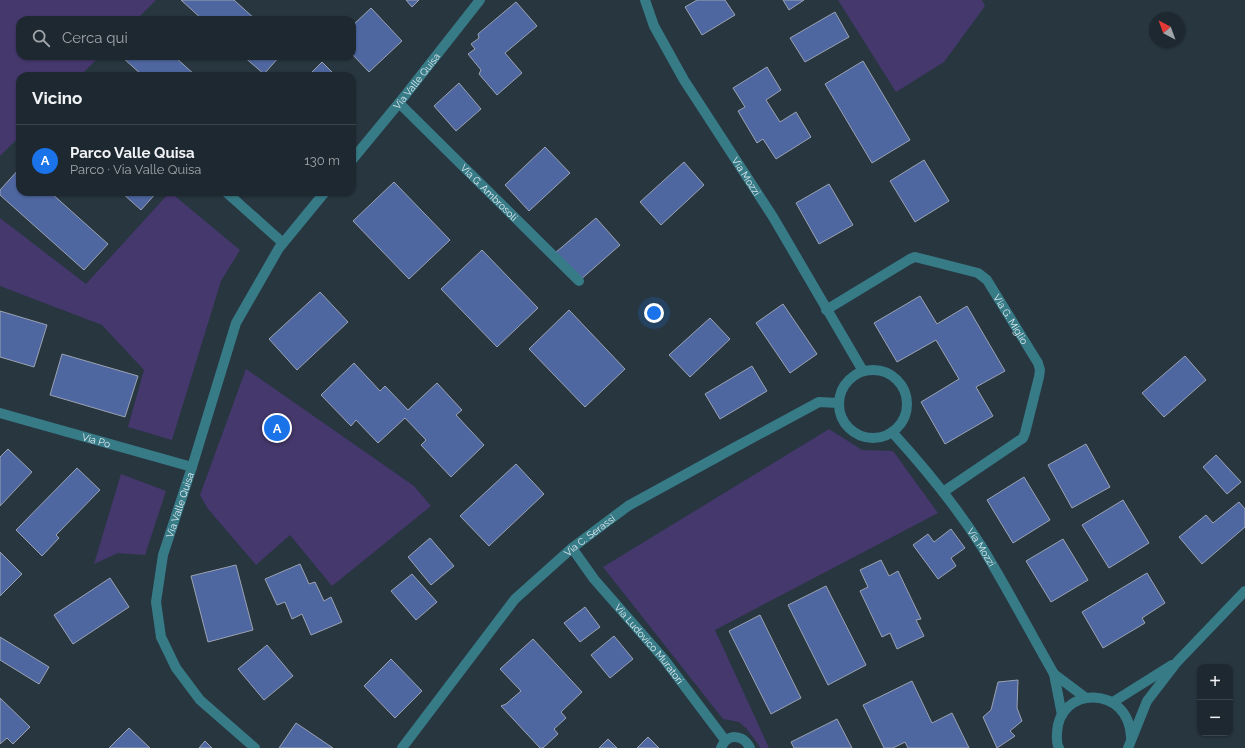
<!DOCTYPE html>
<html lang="it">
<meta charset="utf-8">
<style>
:root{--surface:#1e2830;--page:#2b343c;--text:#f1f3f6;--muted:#a1a6ab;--line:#3c444c;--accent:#1a73e8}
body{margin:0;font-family:Raleway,sans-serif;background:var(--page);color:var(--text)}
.controls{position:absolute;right:12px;bottom:12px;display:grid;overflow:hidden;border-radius:8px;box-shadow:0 1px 3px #0004}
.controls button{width:36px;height:36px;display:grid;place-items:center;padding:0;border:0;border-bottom:1px solid var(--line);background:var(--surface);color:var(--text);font:20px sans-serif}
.compass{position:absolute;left:1149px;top:12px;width:36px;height:36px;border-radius:50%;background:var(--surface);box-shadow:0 1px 3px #0004;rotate:319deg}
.you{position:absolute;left:654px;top:313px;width:14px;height:14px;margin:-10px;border:3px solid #fff;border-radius:50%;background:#1a73e8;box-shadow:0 0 0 6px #1a73e833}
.badge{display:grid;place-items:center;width:26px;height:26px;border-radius:50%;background:var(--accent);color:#fff;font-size:13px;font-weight:700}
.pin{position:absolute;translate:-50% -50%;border:2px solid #fff;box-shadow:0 1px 4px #0006}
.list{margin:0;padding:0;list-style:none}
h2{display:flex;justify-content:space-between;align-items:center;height:52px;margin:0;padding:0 16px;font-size:17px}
h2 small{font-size:13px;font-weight:400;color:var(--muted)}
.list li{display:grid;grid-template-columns:26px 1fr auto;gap:12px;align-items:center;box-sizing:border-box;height:72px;padding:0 16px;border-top:1px solid var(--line)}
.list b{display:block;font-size:15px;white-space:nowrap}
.list p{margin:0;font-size:13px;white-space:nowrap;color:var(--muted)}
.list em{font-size:13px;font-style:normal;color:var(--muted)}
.icon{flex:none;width:22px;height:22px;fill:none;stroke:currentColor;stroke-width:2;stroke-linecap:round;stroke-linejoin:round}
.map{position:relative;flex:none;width:1245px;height:748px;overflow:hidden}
.search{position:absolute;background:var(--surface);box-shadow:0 1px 3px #0004;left:16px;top:16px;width:340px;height:44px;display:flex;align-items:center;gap:10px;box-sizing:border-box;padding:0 14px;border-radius:12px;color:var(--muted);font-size:15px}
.panel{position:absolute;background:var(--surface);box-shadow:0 1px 3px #0004;left:16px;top:72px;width:340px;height:124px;border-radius:12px}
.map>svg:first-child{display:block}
</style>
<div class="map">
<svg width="1245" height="748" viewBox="0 0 1245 748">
<rect width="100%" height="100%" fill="#283640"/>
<!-- green -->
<path fill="#45386c" d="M0,0h156l-20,20h-116v36h80l-20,20h-60v60l-20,20z
M838,0h144l3,6 -41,56 -48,30z
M170,192l70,58 -19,31 -49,159 -44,-13 16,-57 -42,-45 -102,-39v-68l86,66z
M246,369l168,117 17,20 -99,80 -42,-51 -34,30 -48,-56 -8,-14z
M829,429l33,21 31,1 45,62 -223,117 54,118h-9l-1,-3 -13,-17 -7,-6 -16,-3 -120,-152z
M121,474l45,17 -21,64 -27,-2 -24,11z"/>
<!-- building -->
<path fill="#4e67a0" stroke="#9ba3b3" d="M181,0h53l22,20h-53z
M406,0h13l-7,7z
M697,0h28l10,15 -33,20 -17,-28z
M783,0h21l-15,10z
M516,2l21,24 -32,27 17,20 -25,22 -18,-21 2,-4 -13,-16 7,-5 -4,-5 8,-6 -1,-4z
M371,8l31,33 -33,31 -17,-18v-28z
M835,12l14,25 -44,25 -15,-24z
M121,56h53l22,20h-53z
M243,56h37l-16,18z
M863,61l47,79 -38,23 -47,-79z
M322,62l14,14h-28z
M767,67l14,23 -15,10 14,22 16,-10 15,25 -35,22 -13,-20 -6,4 -19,-32 7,-4 -12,-19z
M459,83l22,26 -25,22 -22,-25z
M545,147l25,26 -41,38 -24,-26z
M924,160l25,41 -34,21 -25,-41z
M684,162l20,23 -43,40 -21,-23z
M20,168v24h30l58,52 -24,26 -84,-75v-5z
M394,182l56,58 -41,39 -56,-58z
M829,184l24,41 -34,19 -23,-41z
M121,192h36l-16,18z
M596,218l24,27 -41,36 -24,-28z
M482,250l56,58 -41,39 -56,-58z
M320,292l28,30 -51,48 -28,-31z
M920,296l17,28 30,-18 38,65 -29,16 17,29 -48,28 -24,-42 38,-23 -23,-39 -39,22 -23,-39z
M783,304l34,50 -27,19 -34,-50z
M569,310l56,59 -40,38 -56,-58z
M0,311l47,14 -13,42 -34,-10z
M710,318l20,21 -40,38 -21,-22z
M62,354l76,22 -13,41 -75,-22z
M1185,356l21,24 -42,37 -22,-24z
M354,363l26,28 5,-5 23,24 29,-27 25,27 -6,5 28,30 -33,32 -30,-32 5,-5 -21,-22 -27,25 -22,-23 -5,6 -30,-31z
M752,366l15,25 -47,28 -15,-25z
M1086,444l24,43 -38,21 -24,-43z
M8,449l24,23 -32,34v-49z
M1216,455l25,27 -14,12 -24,-27z
M516,464l28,30 -55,52 -29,-30z
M77,468l23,22 -44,45 3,3 -17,18 -26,-26z
M1024,477l26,43 -37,23 -26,-43z
M1123,500l26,43 -40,25 -27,-43z
M1239,502l6,7v18l-43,37 -23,-27 27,-22 7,8z
M951,529l14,19 -14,10 5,8 -18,13 -25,-34 15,-11 6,8z
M430,538l24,28 -23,19 -23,-28z
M1063,539l25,41 -37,22 -25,-41z
M0,552l22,22 -22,22z
M881,560l8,16 9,-5 23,48 -5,1 8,16 -27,13 -7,-16 -8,4 -22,-46 8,-4 -8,-17z
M300,564l9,20 6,-2 9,19 7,-4 11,25 -31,13 -9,-21 -10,5 -7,-17 -8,3 -12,-26z
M236,565l17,65 -45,12 -17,-66z
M1147,573l18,30 -23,15 3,5 -42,25 -21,-36z
M412,574l25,28 -21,18 -25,-29z
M110,578l19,29 -56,37 -19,-29z
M826,586l40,79 -38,20 -40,-80z
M585,607l15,20 -20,15 -16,-19z
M760,615l41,83 -30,16 -42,-83z
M614,636l19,23 -23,19 -19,-23z
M0,637l49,30 -10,17 -39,-24z
M533,639l49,53 -21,20 5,6 -12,11 4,5 -15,14h-3l-39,-42 5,-2 15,-13 -21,-22z
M267,645l26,31 -29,24 -26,-31z
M391,659l31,32 -27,27 -31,-32z
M1018,680l-1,28 5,13 -12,10 5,5 -18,12 -14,-31 8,-7 7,-28z
M912,681l20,42 20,-10 17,35h-61l-3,-6 -12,6h-9l-21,-43z
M0,698l30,29 -17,17 -6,-6 -7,6z
M837,719l15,29h-58l-3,-6z
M296,723l37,25h-54z
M129,728l21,20h-41z
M648,737l11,11h-22z
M608,739l9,9h-18z
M205,741l7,7h-13z"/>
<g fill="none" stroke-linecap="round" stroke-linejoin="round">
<!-- minor -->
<g stroke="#377b87" stroke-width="10">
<path id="s1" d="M645,0l9,26 30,54 89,137 90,154"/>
<path id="s2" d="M399,103l180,178"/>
<path id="s3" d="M352,160l47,-57 81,-103"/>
<path d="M226,192l57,51"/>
<path id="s4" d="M826,310l84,-51 5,-2 63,16 9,7 51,83 2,7 -1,7 -14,56 -2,5 -80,54"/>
<circle cx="873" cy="404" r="34"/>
<path id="s5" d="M0,413l192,54"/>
<path id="s6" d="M892,432c33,36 64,74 90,115 25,41 48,85 72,127"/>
<path id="s7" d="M572,548l22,31 70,80 61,81"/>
<path d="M1113,702l59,-37"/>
<path d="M1062,715l-8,-41 32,24"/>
<path id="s8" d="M255,748l-55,-48 -24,-32 -15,-31 -5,-35 7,-47 29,-88 44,-144 43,-75 46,-56"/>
<path id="s9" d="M402,748l113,-149 57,-51 56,-42 102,-56 89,-48 19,1"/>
<path d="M721,748c6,-15 22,-14 29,0"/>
<path d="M1059,748c-3,-5 -2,-9 -2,-15 2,-48 72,-48 74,4"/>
<path d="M1128,748l19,-47 30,-39 68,-71"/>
</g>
</g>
<g text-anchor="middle" stroke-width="3.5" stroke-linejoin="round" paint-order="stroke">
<!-- street labels -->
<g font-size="10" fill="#e2ebf1" stroke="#283640">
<text dy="4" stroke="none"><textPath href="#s3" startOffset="102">Via Valle Quisa</textPath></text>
<text dy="4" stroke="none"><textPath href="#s1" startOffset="204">Via Mozzi</textPath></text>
<text dy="4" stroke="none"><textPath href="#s2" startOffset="127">Via G. Ambrosoli</textPath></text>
<text dy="4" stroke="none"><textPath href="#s4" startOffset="226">Via G. Miglio</textPath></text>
<text dy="4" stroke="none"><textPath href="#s5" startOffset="100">Via Po</textPath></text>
<text dy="4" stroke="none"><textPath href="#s8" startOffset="283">Via Valle Quisa</textPath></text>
<text dy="4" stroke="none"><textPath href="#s9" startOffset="285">Via C. Serassi</textPath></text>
<text dy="4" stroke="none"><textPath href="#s6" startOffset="146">Via Mozzi</textPath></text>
<text dy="4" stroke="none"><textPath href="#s7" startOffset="123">Via Ludovico Muratori</textPath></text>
</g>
</g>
</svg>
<div class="controls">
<button>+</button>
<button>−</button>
</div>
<svg class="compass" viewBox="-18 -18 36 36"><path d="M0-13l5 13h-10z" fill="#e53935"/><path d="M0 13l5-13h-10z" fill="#a1a6ab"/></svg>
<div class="you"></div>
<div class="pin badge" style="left:277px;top:428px">A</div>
<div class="search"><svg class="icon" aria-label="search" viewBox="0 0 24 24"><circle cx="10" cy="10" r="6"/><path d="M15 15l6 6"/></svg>Cerca qui</div>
<section class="panel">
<h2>Vicino<small></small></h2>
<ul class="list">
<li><span class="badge">A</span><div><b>Parco Valle Quisa</b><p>Parco · Via Valle Quisa</p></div><em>130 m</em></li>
</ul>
</section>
</div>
